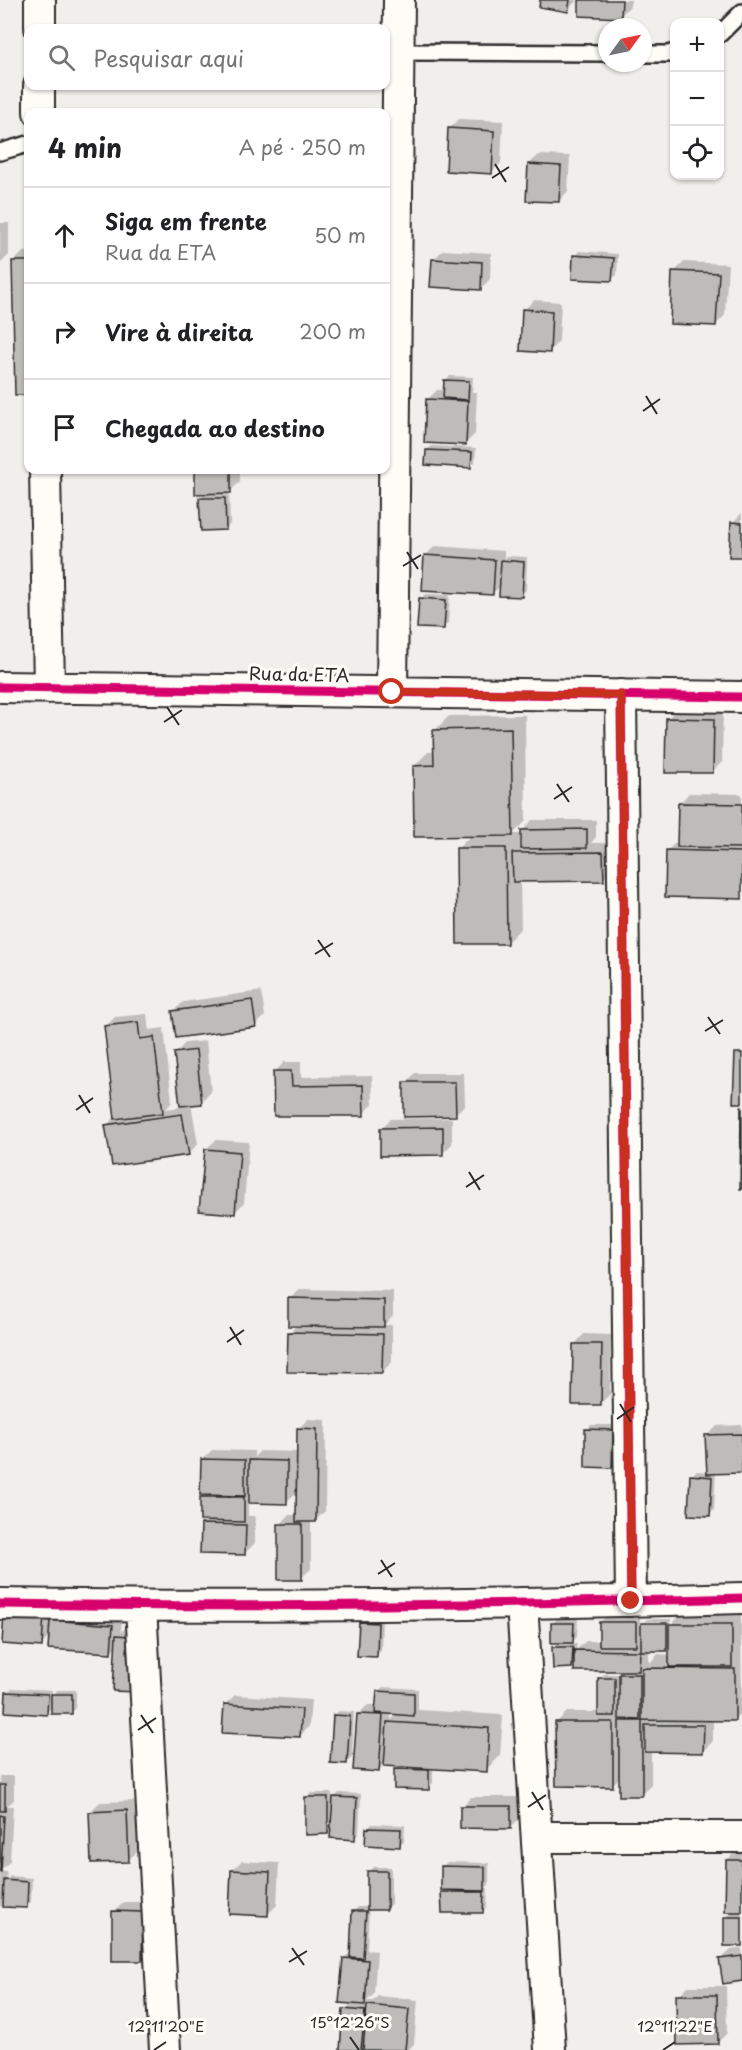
<!DOCTYPE html>
<html lang="pt">
<meta charset="utf-8">
<style>
:root{--surface:#fff;--page:#f6f6f6;--text:#202124;--muted:#757577;--line:#e0e0e0}
body{margin:0;font-family:"Playpen Sans",sans-serif;background:var(--page);color:var(--text)}
.controls{position:absolute;right:18px;top:18px;display:grid;overflow:hidden;border-radius:12px;box-shadow:0 2px 4px #0004}
.controls button{width:54px;height:54px;display:grid;place-items:center;padding:0;border:0;border-bottom:2px solid var(--line);background:var(--surface);color:var(--text);font:30px sans-serif}
.compass{position:absolute;left:598px;top:18px;width:54px;height:54px;border-radius:50%;background:var(--surface);box-shadow:0 2px 4px #0004;rotate:57deg}
.stop{position:absolute;width:18px;height:18px;margin:-14px;border:4px solid #c8321e;border-radius:50%;background:#fff}
.stop.end{background:#c8321e;border-color:#fff;box-shadow:0 2px 6px #0008}
.list{margin:0;padding:0;list-style:none}
h2{display:flex;justify-content:space-between;align-items:center;height:78px;margin:0;padding:0 24px;font-size:26px}
h2 small{font-size:20px;font-weight:400;color:var(--muted)}
.list li{display:grid;grid-template-columns:39px 1fr auto;gap:18px;align-items:center;box-sizing:border-box;height:96px;padding:0 24px;border-top:2px solid var(--line)}
.list b{display:block;font-size:22px;white-space:nowrap}
.list p{margin:0;font-size:20px;white-space:nowrap;color:var(--muted)}
.list em{font-size:20px;font-style:normal;color:var(--muted)}
.icon{flex:none;width:33px;height:33px;fill:none;stroke:currentColor;stroke-width:2;stroke-linecap:round;stroke-linejoin:round}
.map{position:relative;flex:none;width:742px;height:2050px;overflow:hidden}
.search{position:absolute;background:var(--surface);box-shadow:0 2px 4px #0004;left:24px;top:24px;width:366px;height:66px;display:flex;align-items:center;gap:15px;box-sizing:border-box;padding:0 21px;border-radius:12px;color:var(--muted);font-size:22px}
.panel{position:absolute;background:var(--surface);box-shadow:0 2px 4px #0004;left:24px;top:108px;width:366px;height:366px;border-radius:12px}
.map>svg:first-child{display:block}
</style>
<div class="map">
<svg width="742" height="2050" viewBox="0 0 742 2050">
<rect width="100%" height="100%" fill="#f0efeb"/>
<filter id="ink" filterUnits="userSpaceOnUse"><feTurbulence type="fractalNoise" baseFrequency=".0167" numOctaves="2"/><feDisplacementMap in="SourceGraphic" scale="12" xChannelSelector="R" yChannelSelector="G"/><feConvolveMatrix kernelMatrix="1 2 1 2 8 2 1 2 1" color-interpolation-filters="sRGB"/></filter>
<g filter="url(#ink)">
<!-- shadow -->
<path fill="#0003" fill-rule="evenodd" d="M542,0h35l-10,11z
M581,0h50l-1,6 -10,10z
M459,119l44,2 -2,42 -10,10 -41,-45z
M539,155l31,1 -2,35 -9,10 -30,-37z
M0,223h9v32l-9,9z
M443,250l48,3 -1,26 -9,9 -48,-28z
M579,251l39,3 -1,21 -5,4 -37,-23z
M23,252h5v141h-11l-3,-132z
M684,262l44,2 -3,51 -9,10 -42,-53z
M534,300l27,2 -2,39 -9,10 -26,-41z
M450,376l23,1 -1,15h5l-2,42 -10,10 -38,-44 10,-10h8v-10z
M432,446l44,2 -1,14 -4,4 -44,-16z
M196,470h44v12l-11,10 1,32 -4,5 -25,-30 6,-7h-10z
M742,513v43l-10,-33z
M435,546l69,5v9l3,-4 20,1 -1,33 -5,5 -20,-10 -8,8 -68,-37z
M425,594l25,1 -2,28 -5,4 -22,-28z
M677,709l46,1 -1,52 -10,10 -45,-53z
M525,715l1,106 -13,13h7v12h3v-16l9,-10h64v17l-5,6h22v27l-10,9 -83,1 1,48 -14,14 -50,-93 14,-14 -57,-69 14,-14h7v-22l14,-14z
M689,793l53,1v103l-75,-46 12,-12 1,-36z
M261,991l4,25 -10,10 -82,-14 10,-10z
M147,1014l2,16 15,-2 8,74 -6,7 15,-2 -5,-54 9,-10 21,-2 5,51 -10,10 -10,1 7,41 -10,10 -81,-29 9,-9 -11,-89 10,-10z
M284,1062h17v15l71,-1 1,28 -10,10 -88,1v-43z
M415,1073h49l1,32 -10,9 -49,-31z
M452,1118v26l-10,10 -61,-26 10,-9z
M216,1140l33,2 -5,61 -10,10 -28,-64z
M299,1289l94,2v25l-9,9h8v37l-10,10 -93,-39 9,-9 -8,-25z
M584,1334l27,1 -1,59 -10,10 -25,-60z
M308,1419l18,1 -1,91 -10,10h-4v48l-10,9 -21,-53 9,-10h8l1,-24 -12,11h-38v14h7v27l-10,10 -43,-28 5,-5 -6,-23 4,-3 -3,-34 10,-10 42,1v6l6,-6 38,1v-23z
M591,1425h26l-1,37 -4,5 -25,-37z
M742,1425v46l-26,1 -2,38 -4,4 -19,-38 5,-5 12,1 -1,-36 10,-10z
M53,1603l-1,18 9,-10 61,4 -1,17 6,-6 22,2 -32,17 -6,6 -61,-15 -9,9 -37,-2z
M681,1615h60l1,97 -8,7h-21v22l-10,10h-52v33l-10,10 -20,-18 -9,9 -55,-63 10,-10h33v-33l4,-5h17l4,-5 -49,-6 -4,4 -18,-19 7,-7 -9,-17 5,-5h21l-1,18 -6,6h6l-1,7 10,-9h15l-1,-19 5,-4h35v8l7,-7h24v3l-26,-1v3l30,1 -2,-3zM671,1646v9l-13,-1 -9,10v-14h17z
M365,1618l17,1 -1,32 -5,4 -15,-33z
M383,1687l35,2v21l85,5 -3,41 -14,14 -53,-3v16l-5,5 -32,-18 4,-5 -16,-1 -5,6 -21,-56 10,-9h9l1,-14zM391,1713h7l-7,7z
M12,1688l40,2v6l5,-6h19v18l-5,5 -18,-7 -7,7 -38,-21z
M235,1695l76,5 -2,26 -9,10 -75,-31z
M339,1711l15,1 -2,46 -5,4 -13,-47z
M0,1776h14v24l-7,6h6l-3,55 -10,10z
M311,1793h21v6l7,-6 22,1 -2,39 -4,5 -23,-10 -4,5 -22,-35z
M471,1797h49l1,20 -10,10 -49,-20z
M136,1801l2,50 -10,9 -38,-48 10,-10z
M372,1824l33,1 -1,16 -5,4 -31,-17z
M737,1850h5v95l-17,-27 8,-7 -6,-51z
M242,1861l37,2 -2,42 -10,10 -35,-45z
M447,1862l42,1v22l-4,3h3l-1,19 -4,4 -40,-18 5,-5 -5,-22z
M374,1867h17v37l-5,4h-17l-2,42 10,1 -3,43 -7,7h6l5,-5 40,4 -4,44 -6,6h-67l4,-40 7,-7 -8,-45 8,-7 2,-40 4,-4h11v-35z
M0,1871l7,1 -1,9 4,-5 22,2 -1,24 -5,5 -21,-4 -5,4z
M124,1902h28v48l-10,10 -28,-48z
M742,1948v31l-21,-20 10,-9z
M688,1986h38l1,47 -10,10 -39,-47z"/>
<!-- building -->
<path fill="#bdbcb8" stroke="#2b2b2b" stroke-width="1.5" d="M540,0h30l-2,12 -29,-5z
M579,0h43l-1,18 -42,-2z
M448,128l46,3 -2,43 -46,-3z
M528,164l33,2 -2,36 -33,-1z
M573,255l41,3 -2,23 -40,-2z
M432,259l50,3 -1,28 -51,-3z
M12,261h16v134h-13z
M672,271l47,2 -3,53 -46,-2z
M522,309l30,2 -2,42 -30,-2z
M444,380l25,1 -1,19 -25,-2z
M426,399l42,2 -2,44 -42,-2z
M426,450l46,2 -1,16 -46,-3z
M195,470h36v23l-36,1z
M199,498h26l1,32 -25,1z
M731,522l11,1v34h-13z
M424,555l71,5 -2,35 -71,-4z
M501,560l23,2 -2,35 -23,-1z
M419,598l27,2 -2,29 -27,-1z
M666,718l48,1 -1,54h-48z
M511,728l2,108 -99,1 -1,-71 21,-1 -1,-35z
M678,803l64,1v44l-65,-1z
M587,829v19l-66,1v-19z
M456,848h50l1,96h-50z
M666,850l76,2v47l-77,-2z
M603,852l1,29 -91,1 -1,-29z
M252,1000l4,27 -80,11 -4,-27z
M138,1022l2,17 14,-2 9,76 -48,6 -11,-93z
M196,1050l6,54 -22,2 -6,-53z
M735,1053h7v50h-9z
M273,1071h18l1,15 71,-1 1,31h-90z
M404,1082h51l1,34 -52,1z
M741,1107h1v82h-2z
M182,1114l7,41 -77,11 -7,-41z
M443,1127v28l-63,1v-28z
M205,1149l35,3 -5,62 -36,-3z
M288,1298l96,2v27l-96,-1z
M288,1332l95,2 -1,39 -95,-1z
M573,1344h29l-1,61h-29z
M297,1428l20,1 -1,93h-20z
M585,1429l28,1 -1,38 -27,-1z
M742,1434v39l-35,1 -2,-39z
M201,1459l44,1v36l-45,-1z
M249,1460l38,1v43l-38,-1z
M690,1475l22,2 -2,39 -22,-1z
M200,1497h44v25l-44,-1z
M201,1524l45,1 -1,30 -45,-1z
M278,1524h24v56h-24z
M4,1611l40,2 -2,34 -40,-3z
M50,1620l63,5 -2,28 -63,-4z
M359,1622l19,1 -1,34 -20,-1z
M599,1622h37v24h-37z
M551,1623h23l-1,20h-22z
M641,1623h26v28h-26z
M669,1624h63v43h-63z
M116,1635l24,2 -3,55 -24,-1z
M552,1647h21l-1,21 -19,1z
M574,1650l66,1 -1,20h-65z
M642,1668l93,1v52l-93,-1z
M619,1674h21v46l-21,-1z
M598,1678h17v38h-17z
M377,1691l37,2v23l-39,-3z
M6,1692l42,2 -1,21 -42,-3z
M51,1694h21v20h-21z
M224,1704l78,5 -2,28 -78,-4z
M357,1714l26,1 -4,57 -26,-2z
M333,1715l17,1 -3,48 -17,-1z
M619,1721h23v75h-23z
M387,1722l102,6 -2,44 -103,-6z
M555,1722h58v65l-57,-1z
M645,1725h59l-1,28 -58,-1z
M394,1769l35,1v20l-35,-1z
M0,1785h5v26h-5z
M305,1797h23v37l-23,1z
M333,1797l24,1 -2,42 -25,-2z
M460,1806h51v23l-51,-1z
M127,1810l2,52 -38,1 -2,-51z
M0,1815l4,1 -3,56h-1z
M366,1828l35,1 -1,18 -35,-2z
M726,1860h16v52h-17z
M441,1866l44,1v24l-44,-1z
M231,1870l39,2 -2,44 -39,-2z
M367,1871h20v39h-20z
M4,1880l24,2 -1,26 -24,-1z
M441,1892h43l-1,21h-41z
M112,1911l31,1 -1,49h-30z
M352,1911h14l-3,47 -13,-1z
M724,1917h18v29h-18z
M742,1956v25l-19,3 -4,-25z
M343,1958l25,2 -3,45 -26,-2z
M676,1995h41l1,49 -41,1z
M367,2005l42,4 -4,41h-42z
M343,2009l22,2 -4,39h-21z"/>
<g fill="none" stroke-linecap="round" stroke-linejoin="round">
<defs>
<path id="lane" d="M720,34l22,-22
M398,52l209,1
M643,54h26l5,-2
M0,152l28,-8"/>
<path id="street" d="M40,28v-28
M39,112v-26
M45,470l4,218
M0,687l742,10
M392,692l7,-692
M621,695l10,906
M522,1603l28,447
M0,1604c247,4 495,1 742,-6
M141,1606l24,444
M537,1837h205"/>
</defs>
<!-- lane casing -->
<use href="#lane" stroke="#2b2b2b" stroke-width="20"/>
<!-- street casing -->
<use href="#street" stroke="#2b2b2b" stroke-width="34"/>
<!-- lane -->
<use href="#lane" stroke="#fdfcf7" stroke-width="15"/>
<!-- street -->
<use href="#street" stroke="#fdfcf7" stroke-width="30"/>
<defs>
<path id="cycleway" d="M0,687l742,10
M621,695l10,906
M0,1604c247,4 495,1 742,-6"/>
</defs>
<!-- cycleway casing -->
<use href="#cycleway" stroke="#fdfcf7" stroke-width="13"/>
<!-- cycleway -->
<use href="#cycleway" stroke="#d6006c" stroke-width="9"/>
</g>
</g>
<g fill="none" stroke-linecap="round" stroke-linejoin="round" filter="url(#ink)">
<!-- route -->
<path stroke="#c8321e" stroke-width="8" d="M392,692l229,3 10,906"/>
</g>
<!-- ticks -->
<path fill="none" stroke="#2b2b2b" stroke-width="2" d="M495,164l11,18M492,178l17,-11M646,396l11,18M643,411l17,-12M407,552l11,17M403,566l18,-11M167,707l12,18M164,722l18,-12M557,784l12,18M554,799l18,-12M318,940l12,17M315,954l18,-11M708,1017l12,17M705,1031l18,-11M79,1095l11,18M76,1110l17,-12M469,1172l11,18M466,1187l18,-12M230,1327l11,18M227,1342l17,-12M620,1404l11,18M617,1419l17,-12M381,1560l11,17M378,1574l17,-11M141,1715l12,18M138,1730l18,-12M532,1792l11,18M528,1807l18,-12M292,1948l12,17M289,1962l18,-11M350,2037l9,13M154,2050l12,-8M663,2050l12,-8"/>
<g text-anchor="middle" stroke-width="6" stroke-linejoin="round" paint-order="stroke">
<!-- street labels -->
<g font-size="18" fill="#2b2b2b" stroke="#fdfcf7">
<text transform="translate(299 675) rotate(1)" y="6">Rua da ETA</text>
</g>
</g>
<g font-size="15" text-anchor="middle" fill="#2b2b2b" stroke="#fdfcf7" stroke-width="6" stroke-linejoin="round" paint-order="stroke">
<text x="350" y="2028">15°12'26"S</text>
<text x="166" y="2032">12°11'20"E</text>
<text x="675" y="2032">12°11'22"E</text>
</g>
</svg>
<div class="controls">
<button>+</button>
<button>−</button>
<button><svg class="icon" aria-label="locate" viewBox="0 0 24 24"><circle cx="12" cy="12" r="6"/><path d="M12 2v4M12 18v4M2 12h4M18 12h4"/></svg></button>
</div>
<svg class="compass" viewBox="-18 -18 36 36"><path d="M0-13l5 13h-10z" fill="#e53935"/><path d="M0 13l5-13h-10z" fill="#757577"/></svg>
<div class="stop" style="left:392px;top:692px"></div>
<div class="stop end" style="left:631px;top:1601px"></div>
<div class="search"><svg class="icon" aria-label="search" viewBox="0 0 24 24"><circle cx="10" cy="10" r="6"/><path d="M15 15l6 6"/></svg>Pesquisar aqui</div>
<section class="panel">
<h2>4 min<small>A pé · 250 m</small></h2>
<ul class="list">
<li><svg class="icon" aria-label="ahead" viewBox="0 0 24 24"><path d="M12 20V5M6 11l6-6 6 6"/></svg><div><b>Siga em frente</b><p>Rua da ETA</p></div><em>50 m</em></li>
<li><svg class="icon" aria-label="right" viewBox="0 0 24 24"><path d="M7 20v-9h11M14 6l5 5-5 5"/></svg><div><b>Vire à direita</b></div><em>200 m</em></li>
<li><svg class="icon" aria-label="arrive" viewBox="0 0 24 24"><path d="M6 21V4h12l-3 4 3 4H6"/></svg><div><b>Chegada ao destino</b></div></li>
</ul>
</section>
</div>
